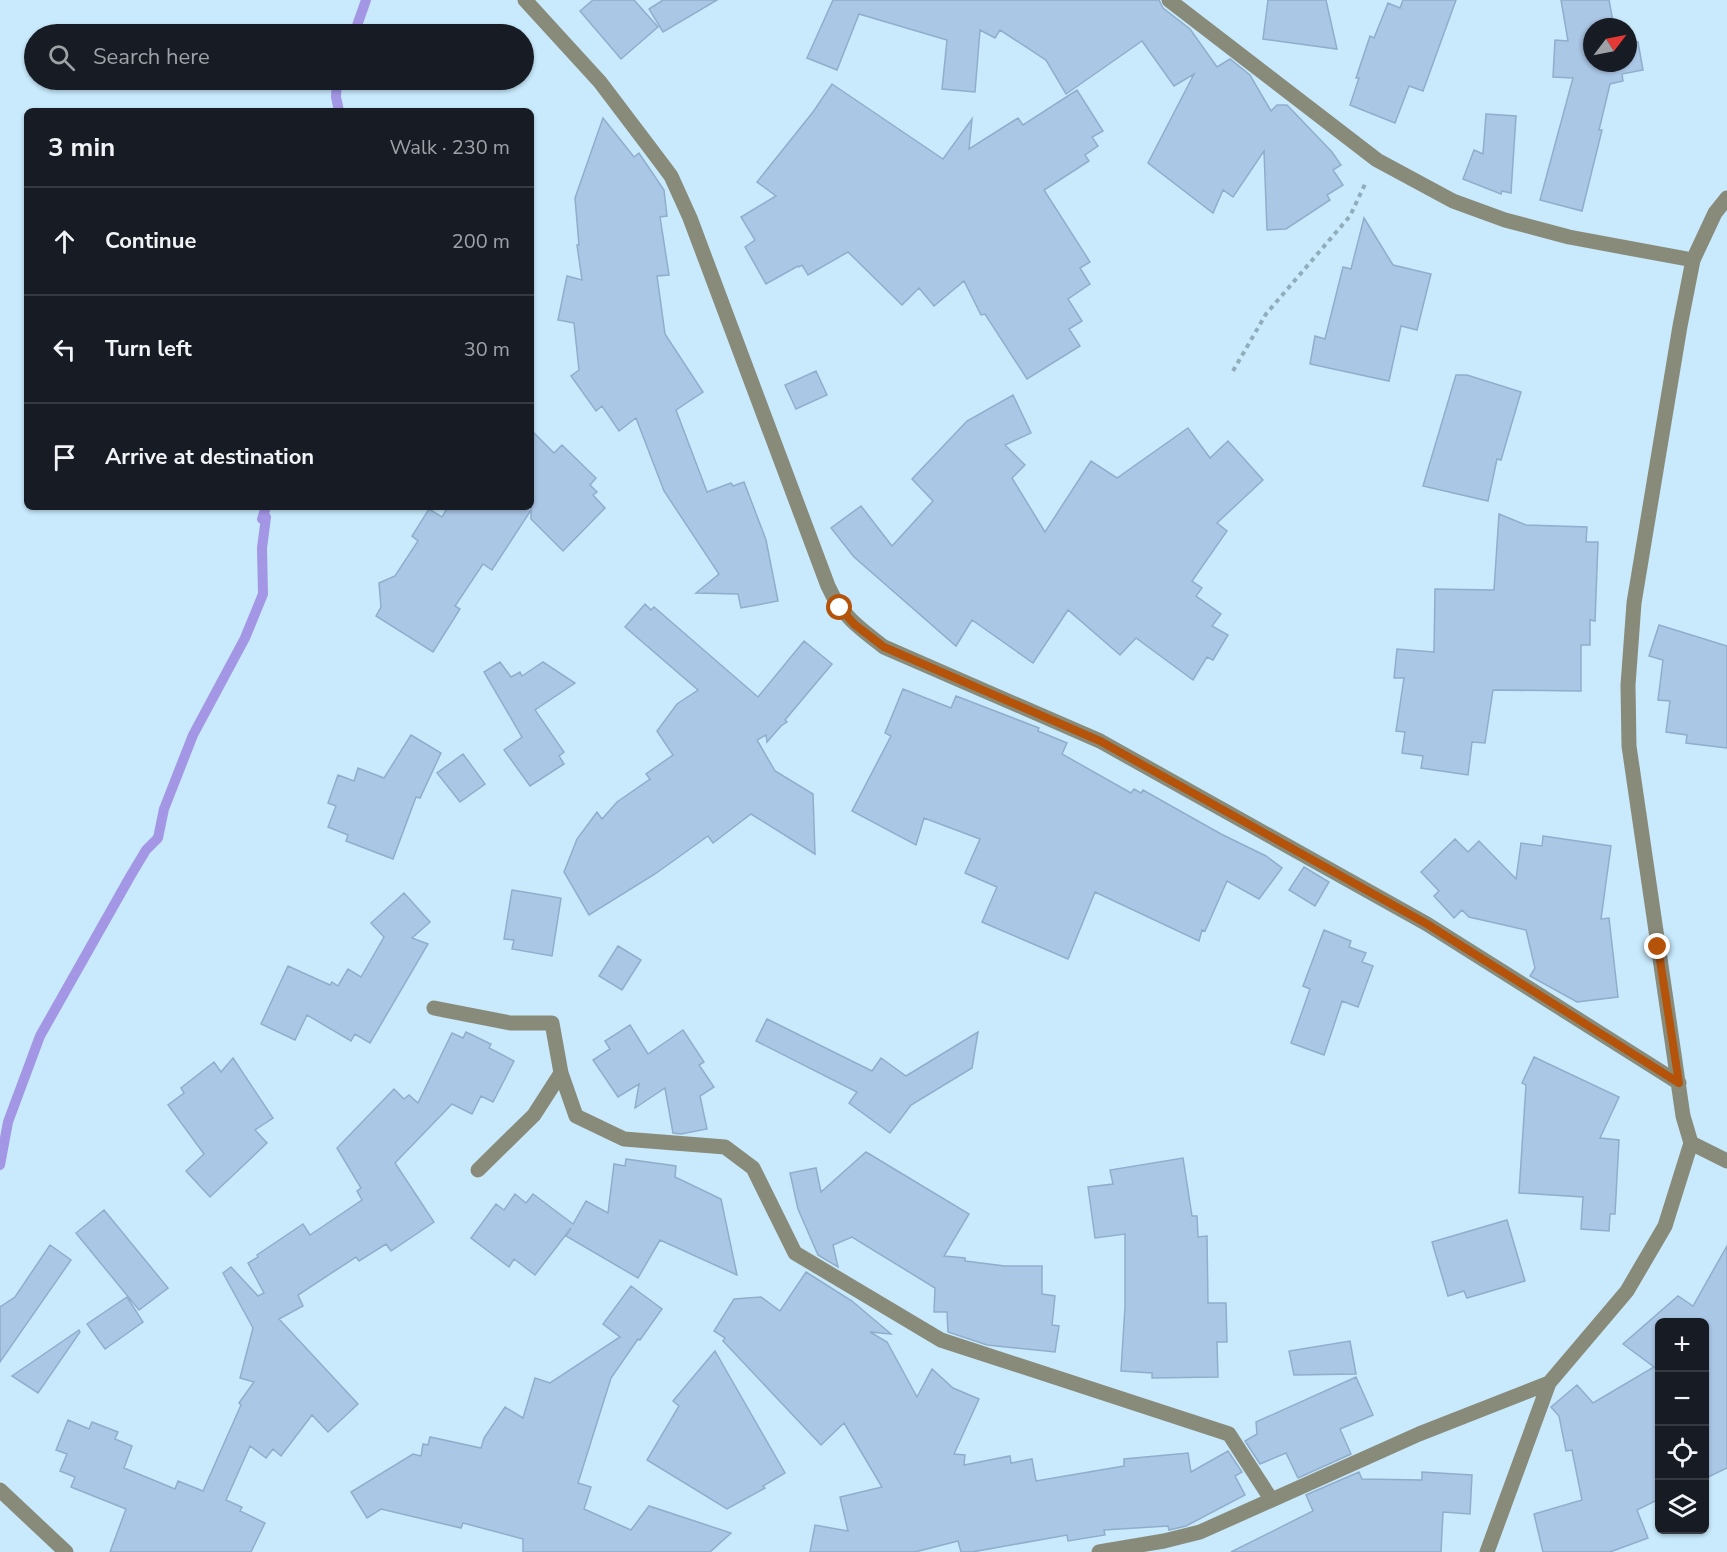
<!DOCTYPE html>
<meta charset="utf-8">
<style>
:root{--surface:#171b24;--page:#20242c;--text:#f1f3f6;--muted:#9ea1a6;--line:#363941}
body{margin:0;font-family:"Nunito Sans",sans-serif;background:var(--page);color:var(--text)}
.controls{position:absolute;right:18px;bottom:18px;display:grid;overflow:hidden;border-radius:9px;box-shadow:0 2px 4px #0004}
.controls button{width:54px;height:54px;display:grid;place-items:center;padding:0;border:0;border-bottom:2px solid var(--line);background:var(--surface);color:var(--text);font:30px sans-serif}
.compass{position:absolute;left:1583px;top:18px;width:54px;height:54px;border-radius:50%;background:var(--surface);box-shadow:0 2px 4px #0004;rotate:58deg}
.stop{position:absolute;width:18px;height:18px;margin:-14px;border:4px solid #b45309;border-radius:50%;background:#fff}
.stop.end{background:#b45309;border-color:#fff;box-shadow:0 2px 6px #0008}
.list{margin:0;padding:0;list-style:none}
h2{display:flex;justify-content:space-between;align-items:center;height:78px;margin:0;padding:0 24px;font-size:26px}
h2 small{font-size:20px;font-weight:400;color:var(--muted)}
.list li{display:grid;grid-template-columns:39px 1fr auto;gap:18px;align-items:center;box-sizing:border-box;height:108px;padding:0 24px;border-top:2px solid var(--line)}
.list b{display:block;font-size:22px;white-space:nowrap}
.list em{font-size:20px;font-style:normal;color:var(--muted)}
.icon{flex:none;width:33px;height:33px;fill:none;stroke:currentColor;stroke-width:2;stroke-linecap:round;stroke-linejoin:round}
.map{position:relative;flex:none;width:1727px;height:1552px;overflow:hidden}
.search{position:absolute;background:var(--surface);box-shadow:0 2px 4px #0004;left:24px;top:24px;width:510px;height:66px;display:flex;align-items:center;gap:15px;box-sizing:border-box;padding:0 21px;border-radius:33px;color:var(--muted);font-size:22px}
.panel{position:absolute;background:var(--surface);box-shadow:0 2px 4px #0004;left:24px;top:108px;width:510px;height:402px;border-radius:9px}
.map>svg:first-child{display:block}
</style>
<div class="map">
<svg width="1727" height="1552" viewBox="0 0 1727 1552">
<rect width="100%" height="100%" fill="#c8eafc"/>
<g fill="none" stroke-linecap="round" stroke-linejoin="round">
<!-- stream -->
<path stroke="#a396e5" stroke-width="10" d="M354,34l12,-34
M337,80l-1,17 3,14
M0,1165l8,-43 32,-86 91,-161 15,-25 12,-12 6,-29 29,-74 52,-97 18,-44 -1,-46 4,-31 -4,2 4,-12"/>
</g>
<!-- building -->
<path fill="#aac7e6" stroke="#91adcc" stroke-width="1.5" d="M593,0h41l24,27 -37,32 -41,-48z
M663,0h54l-54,32 -14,-23z
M833,0h326l4,8 27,21 27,38 13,-8 20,16 21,36 6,-6h10l45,47 9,13 -8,5 10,15 -16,10 3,5 -44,29 -19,1 -3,-79 -31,46 -10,-7 -10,23 -65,-50 46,-89 -20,12 -32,-45 -76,53 -20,-34 -46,-30 -5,8 -15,-8 -5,62 -33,-3 5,-49 -88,-26 -22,56 -30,-12z
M1268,0h58l11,49 -74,-10z
M1403,0h53l-33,91 -14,-5 -14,37 -45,-18 9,-27h-3l14,-42 4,2 14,-35 12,5z
M1561,0h48l5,27h-22v36h36v-19l10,-2 5,28 -21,4 1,7 -13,3 -11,46h3l-20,81 -42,-11 33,-122 -20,-1 2,-37 13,1z
M832,84l111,75 29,-40 -3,30 49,-31 5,7 54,-35 26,41 -11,6 6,9 -13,9 4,6 -45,29 46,72 -10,6 10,16 -22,15 14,22 -13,8 11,17 -53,33 -42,-65 -4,1 -17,-34 -30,25 -15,-18 -17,17 -54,-53 -40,23 -6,-10 -3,2 -1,-1 -32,18 -21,-37 10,-7 -14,-23 35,-21 -19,-14 56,-70z
M1486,114l30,2 -5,77 -9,-2 -1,3 -38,-15 11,-29 9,4z
M603,118l31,39 5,-4 25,37 3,26 -7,1 9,58 -12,1 8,58 38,58 -27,18 31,82 24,-9 2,3 11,-4 22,58 12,61 -37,7 -3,-14 -42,-1 23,-19 -55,-83 -28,-73 -17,13 -17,-25 -6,5 -25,-35 8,-6 -5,-47 -16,-3 9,-44 15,4 -5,-35h2l-4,-47z
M1364,218l29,47 38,9 -14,56 -16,-4 -12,55 -79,-17 5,-28 10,3 18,-72 8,2z
M816,371l11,24 -31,14 -11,-24z
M1456,375h11l54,17 -20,68 -4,-1 -9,42 -65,-15z
M1013,395l18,38 -26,12 20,20 -13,13 33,54 46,-71 26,17 71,-50 22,30 18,-17 35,39 -46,43 10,8 -35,50 10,7 -6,8 25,18 -9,12 16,9 -15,25 -6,-3 -14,23 -57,-42 -16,17 -52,-45 -35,53 -61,-43 -16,26 -102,-89 -23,-29 30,-22 31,40 41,-45 -21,-22 55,-58z
M531,430l23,23 8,-8 34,33 -6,7 7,7 -4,3 12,13 -42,43 -32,-32v-9l-39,60 -9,-6 -28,42 5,3 -27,43 -57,-36 5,-9 -2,-24 16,-7 23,-35 -6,-5 17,-27 13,8 6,-10h83z
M1499,514l27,11 61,2 -1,15h12l-3,79 -5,-1v25h-9v46l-88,-1 -8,53 -13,-1 -4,33 -47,-7 2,-12 -21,-3 3,-21 -9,-1 8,-53h-10l3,-29 37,3 1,-63 59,1z
M645,604l6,6 3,-3 104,90 46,-56 28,23 -47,56 2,2 -6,4 -14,16 -1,-7 -9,5 18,31 38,23 2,60 -64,-40 -38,29 -5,-7 -53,38 -66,41 -25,-43 13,-33 20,-27 5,7 15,-17 33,-23 -4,-5 27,-19 -16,-24 20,-27 21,-14 -73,-63z
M1659,625l68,21v102l-41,-5 1,-8 -21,-3 4,-31 -12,-1 5,-40 -14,-4z
M500,662l11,15 9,-5 2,4 21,-14 32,21 -40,27 29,42 -5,4 5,8 -34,22 -26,-36 18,-13 -38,-65z
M903,689l48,19 5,-12 83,32 -1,3 29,12 -5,11 69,39 3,-4 7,4 2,-3 78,44 45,22 16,12 -23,31 -32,-18 -22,50 -3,-1 -3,11 -104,-49 -27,67 -86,-37 15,-35 -32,-14 15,-34 -56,-21 -8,27 -64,-34 39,-75 -6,-3z
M411,735l30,18 -21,45 -4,-1 -23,62 -47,-18 2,-6 -20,-8 8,-21 -8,-3 10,-28 16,6 4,-13 26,10z
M463,754l22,30 -25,18 -23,-29z
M1543,836l68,10 -10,73 8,-1 9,79 -41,5 -47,-26 5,-8 -9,-38 -57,-13 -7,-7 -8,8 -20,-22 5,-5 -18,-19 34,-33 13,13 11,-11 37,38 5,-36 21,3z
M1304,867l25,15 -14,24 -26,-16z
M512,890l49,8 -9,58 -40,-7 2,-9 -10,-1z
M404,893l26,29 -18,16 16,6 -58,99 -15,-9 -4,7 -44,-26 -12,25 -34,-16 27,-58 42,19 2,-3 6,4 10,-17 13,8 23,-40 -13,-14z
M1324,930l27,11 -2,6 17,6 -4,9 11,4 -15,41 -16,-6 -18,54 -33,-12 19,-54 -7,-3z
M618,946l23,14 -19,30 -23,-14z
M767,1019l105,52 9,-13 25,18 72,-44 -6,36 -61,37 -21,28 -41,-30 8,-11 -101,-51z
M630,1025l18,29 35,-24 21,32 -5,3 15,22 -14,9 7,33 -26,5 -8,-1 -8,-45 -30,20 4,-24 -21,13 -25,-37 17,-11 -5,-8z
M466,1032l25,12 -2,4 25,13 -21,41 -12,-6 -9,18 -20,-10 -57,59 39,59 -43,29 -5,-7 -27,17 -3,-4 -58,38 5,11 -24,13 79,85 -30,28 -16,-17 -31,41 -8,-7 -7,9 -16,-12 -24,54 16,7 -2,4 25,12 -14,29h-141l16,-43 -55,-22 4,-10 -15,-6 7,-17 -11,-4 12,-30 21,9 3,-7 26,10 -3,7 17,7 -8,22 51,21 3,-8 25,10 38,-86 -2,-2 15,-21 -14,-4 13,-50 -30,-55 8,-6 27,29 6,-3 -16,-30 10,-6 -1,-2 46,-31 7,11 52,-35 -5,-9 4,-3 -24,-40 57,-59 10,10 5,-4 9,8 34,-70 11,5z
M1534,1057l85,40 -19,41 19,2 -4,74h-5l-1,17 -28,-2 2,-32 -64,-4 7,-108 -4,-2z
M233,1058l40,60 -18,12 12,13 -57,54 -24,-26 18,-17 -36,-49 16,-12 -3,-5 33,-26 7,10z
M866,1152l103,62 -25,42 21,2v3l40,5h37v28l13,2 -3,29 7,1 -4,26 -68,-7 -39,-13 -1,-20h-13l1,-24 -83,-51 -19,8 5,22 -20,-12 -20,-46 -8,-36 26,-5 5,24z
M1183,1158l9,58h5l1,21 9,-1 1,67h18l1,39h-10l1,35 -66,1v-5l-31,-2 4,-64v-73l-30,4 -7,-51 25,-3 -3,-14z
M626,1159l50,7 -1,11 46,22 16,76 -77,-35 -22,38 -72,-42 5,-8 -36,47 -21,-16 -5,8 -38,-29 25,-34 8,6 11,-16 11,9 7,-9 40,30 13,-23 22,12 6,-49 11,2z
M104,1210l64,78 -29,22 -63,-77z
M1507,1220l18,61 -58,17 -3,-7 -16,5 -16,-54z
M50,1245l21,15 -71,102v-55l15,-10z
M1727,1246v222l-23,11v-156h-45v176l-22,11 11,28 -38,14h-67l-9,-38 48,-14 -10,-50 -6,1 -7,-35 -8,-9 26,-22 16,18 61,-36 -31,-23 55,-48 15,10z
M806,1272l46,29 39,33 -21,-2 17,10 30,55 15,-28 21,19 26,11 -25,55 11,1 -1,10 46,-9 1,7 21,-4 4,22 88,-15v-7l64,-6 3,19 37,-21 14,21 -7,4 10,19 -59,31 -17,4 -1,-4 -64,4 1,5 -37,6 -1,-6 -95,17h-11l-3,-11 -43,11h-105l5,-27 33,6 -8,-34 42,-10 -38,-64 -23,22 -98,-104 2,-3 -11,-7 20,-32 27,-2 19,14z
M631,1286l31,23 -22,31 -2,-1 -27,39 -33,105 13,4 -7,22 47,21 18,-24 82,27 -21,19h-187v-13l-60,-16 -2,5 -80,-19 -14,9 -16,-26 62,-38 8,2 2,-12 5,1 2,-8 51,11 3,-10 21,-31 18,11 12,-40 15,5 70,-46 -17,-13z
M127,1297l16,25 -38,27 -18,-25z
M79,1330l1,2 -42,61 -26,-17z
M1350,1341l6,33 -62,1 -5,-24z
M715,1351l70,122 -22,13 2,2 -38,21 -80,-49 32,-54 -6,-5z
M1356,1377l17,38 -33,14 11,25 -53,24 -12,-25 -26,11 -15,-23 12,-7 -1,-12z
M1359,1472l3,7 60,1v-8l50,3 -2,39 -27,-2 -2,40h-210l82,-41 -7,-16z"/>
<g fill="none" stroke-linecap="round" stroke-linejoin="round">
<!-- path -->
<path stroke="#91adbb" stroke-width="4" stroke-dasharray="4.5 4.5" stroke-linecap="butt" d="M1233,371l33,-57 84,-98 16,-34"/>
<!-- minor -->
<path stroke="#898b7a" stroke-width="15" d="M525,0l75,82 53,70 18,24 19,42 138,368c13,29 31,42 56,61l216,94 327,183 252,159
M1169,0l208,160 76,41 52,19 64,17 124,23
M434,1008l76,15h42l9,50 15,43 48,23 101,8 28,21 42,85 146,87 288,94 42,65
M1691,1143l36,18
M478,1170l56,-55 27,-42
M0,1490l66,62
M1099,1552l65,-11 36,-9 219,-98 130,-51
M1487,1552l62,-169 78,-92 38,-65 26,-83 -8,-27 -54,-370 -1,-61 6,-82 46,-277 13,-66 22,-47 12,-15"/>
</g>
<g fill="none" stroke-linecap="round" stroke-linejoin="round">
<!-- route -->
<path stroke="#b45309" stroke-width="8" d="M840,608l14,16 30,23 216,94 327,183 252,159 -21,-136"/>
</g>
</svg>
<div class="controls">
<button>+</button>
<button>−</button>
<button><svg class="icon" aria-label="locate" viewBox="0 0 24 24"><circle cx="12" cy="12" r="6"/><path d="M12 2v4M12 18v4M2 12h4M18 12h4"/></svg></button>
<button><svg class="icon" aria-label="layers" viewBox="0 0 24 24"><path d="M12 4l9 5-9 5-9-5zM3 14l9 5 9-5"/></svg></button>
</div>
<svg class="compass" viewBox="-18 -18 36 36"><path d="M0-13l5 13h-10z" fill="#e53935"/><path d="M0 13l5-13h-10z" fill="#9ea1a6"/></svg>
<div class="stop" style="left:840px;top:608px"></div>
<div class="stop end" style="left:1658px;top:947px"></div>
<div class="search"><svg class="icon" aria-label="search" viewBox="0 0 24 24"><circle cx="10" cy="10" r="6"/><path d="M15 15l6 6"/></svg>Search here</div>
<section class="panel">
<h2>3 min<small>Walk · 230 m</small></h2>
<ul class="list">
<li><svg class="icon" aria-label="ahead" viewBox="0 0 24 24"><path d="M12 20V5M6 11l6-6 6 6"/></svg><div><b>Continue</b></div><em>200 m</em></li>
<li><svg class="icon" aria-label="left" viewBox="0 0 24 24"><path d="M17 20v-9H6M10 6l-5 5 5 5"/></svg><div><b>Turn left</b></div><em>30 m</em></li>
<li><svg class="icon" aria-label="arrive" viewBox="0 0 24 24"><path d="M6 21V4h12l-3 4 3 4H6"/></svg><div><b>Arrive at destination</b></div></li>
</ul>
</section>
</div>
